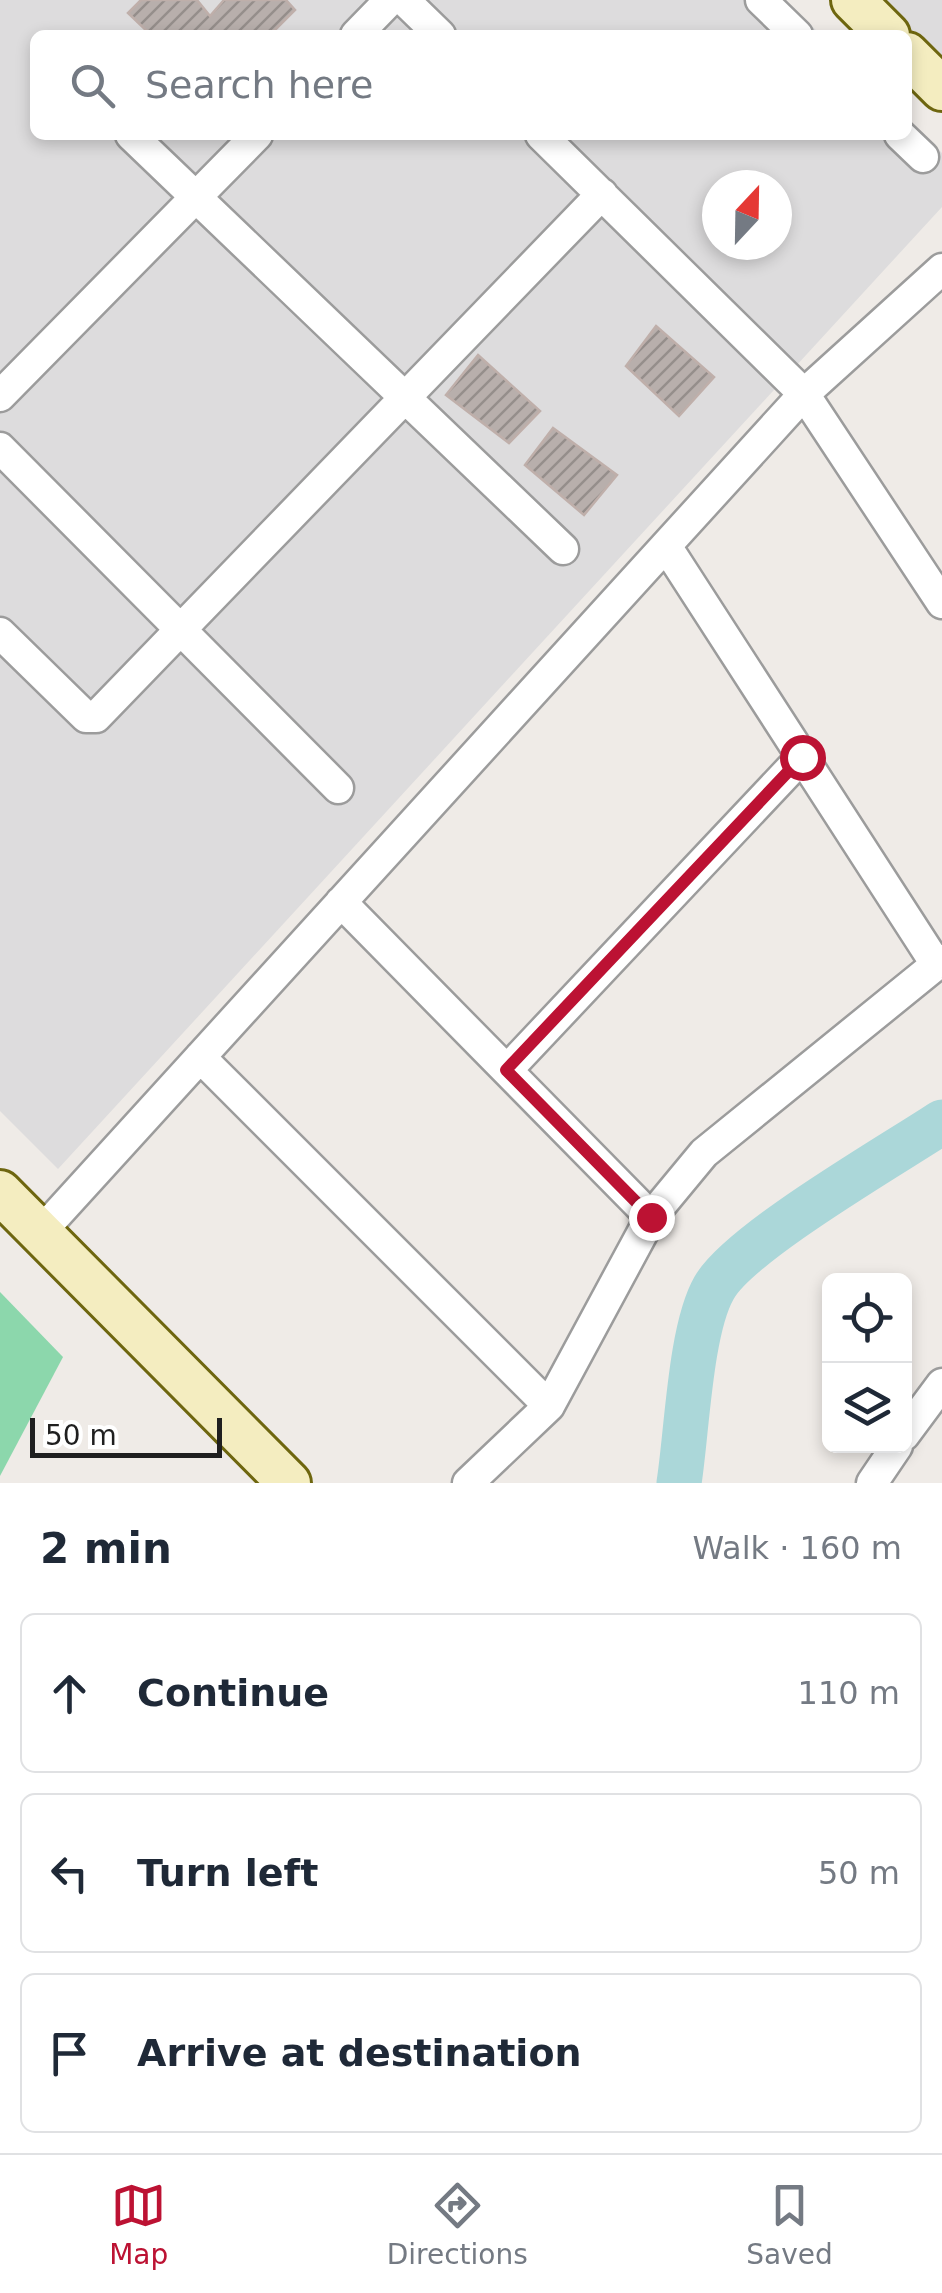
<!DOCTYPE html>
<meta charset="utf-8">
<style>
:root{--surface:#fff;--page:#f2f2f3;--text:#1f2937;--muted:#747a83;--line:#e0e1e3;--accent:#bc1233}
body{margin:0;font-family:"DejaVu Sans",sans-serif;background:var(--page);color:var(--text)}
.controls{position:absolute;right:30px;bottom:30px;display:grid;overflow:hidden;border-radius:15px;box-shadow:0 5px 15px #0003}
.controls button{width:90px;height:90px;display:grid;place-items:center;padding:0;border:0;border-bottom:2px solid var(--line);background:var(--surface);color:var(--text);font:50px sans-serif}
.compass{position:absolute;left:702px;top:170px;width:90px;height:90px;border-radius:50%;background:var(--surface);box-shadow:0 5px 15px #0003;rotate:22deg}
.scale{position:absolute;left:30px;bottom:25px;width:192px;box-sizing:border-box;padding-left:10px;border:5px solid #1f1f1f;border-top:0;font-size:28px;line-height:35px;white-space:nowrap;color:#1f1f1f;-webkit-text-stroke:8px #fff;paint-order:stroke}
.stop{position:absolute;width:30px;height:30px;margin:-22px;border:8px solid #bc1233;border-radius:50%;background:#fff}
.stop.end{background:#bc1233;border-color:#fff;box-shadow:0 2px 10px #0008}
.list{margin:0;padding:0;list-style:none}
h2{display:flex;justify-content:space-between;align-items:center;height:130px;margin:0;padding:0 40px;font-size:42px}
h2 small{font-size:32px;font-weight:400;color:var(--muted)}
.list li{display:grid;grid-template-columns:65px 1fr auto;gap:30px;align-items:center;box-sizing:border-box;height:160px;margin:0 20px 20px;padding:0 20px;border:2px solid var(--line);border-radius:15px}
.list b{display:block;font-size:38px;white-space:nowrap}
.list em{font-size:32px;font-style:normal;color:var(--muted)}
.icon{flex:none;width:55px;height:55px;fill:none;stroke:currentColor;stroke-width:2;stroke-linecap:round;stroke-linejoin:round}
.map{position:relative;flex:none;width:942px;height:1483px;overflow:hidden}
.search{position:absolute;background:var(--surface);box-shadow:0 5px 15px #0003;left:30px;right:30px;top:30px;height:110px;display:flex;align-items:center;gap:25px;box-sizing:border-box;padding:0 35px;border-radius:15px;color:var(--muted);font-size:38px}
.sheet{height:670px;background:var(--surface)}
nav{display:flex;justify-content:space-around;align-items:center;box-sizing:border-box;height:140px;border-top:2px solid var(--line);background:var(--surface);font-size:28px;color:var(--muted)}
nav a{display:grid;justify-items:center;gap:5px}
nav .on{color:var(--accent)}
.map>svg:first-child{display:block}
</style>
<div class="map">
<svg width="942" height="1483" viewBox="0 0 942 1483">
<defs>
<pattern id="building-hatch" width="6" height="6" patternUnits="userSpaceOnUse" patternTransform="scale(2.5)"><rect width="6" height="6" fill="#b8afac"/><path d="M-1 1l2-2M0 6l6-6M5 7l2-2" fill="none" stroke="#958e8b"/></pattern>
</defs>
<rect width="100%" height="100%" fill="#efebe7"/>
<!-- residential -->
<path fill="#dddcdd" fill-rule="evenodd" d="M0,0h785l36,35h-786v100h872v-16l35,34v54l-884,962 -58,-58zM717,185h60v60h-60z
M878,0h64v63z"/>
<!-- pitch -->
<path fill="#8cd7ac" d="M0,1292l63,65 -63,119z"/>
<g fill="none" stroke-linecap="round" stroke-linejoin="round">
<!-- river -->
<path stroke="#abd7d9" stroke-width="45" d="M679,1483c8,-51 11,-153 35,-195 25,-45 178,-133 228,-166"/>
</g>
<!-- building -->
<path fill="url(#building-hatch)" stroke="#bfafaa" stroke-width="2.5" d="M141,0h56l13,16 14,-16h62l9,10 -25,25h-119l-23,-22z
M656,326l58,51 -35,39 -53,-50z
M478,355l62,56 -31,32 -63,-48z
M553,428l64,47 -33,40 -59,-50z"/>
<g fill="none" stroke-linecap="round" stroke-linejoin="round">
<defs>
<path id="street" d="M404,0l36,35
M761,0l36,35
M356,35l34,-35
M131,135l432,414
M541,135l263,259 138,209
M900,135l23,22
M0,396l257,-261
M0,448l338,340
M666,546l270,418
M0,633l86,84h10l506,-523
M341,902l310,315
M200,1057l349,349
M507,1070l295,-313
M40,1233l764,-839 138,-125
M904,1435l38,-51
M468,1483l81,-77 102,-189 53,-64 238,-193
M872,1483l25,-37"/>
<path id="secondary" d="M853,0l35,35
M907,54l35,35
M0,1192l289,291"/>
</defs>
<!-- street casing -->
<use href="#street" stroke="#9c9c9c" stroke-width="35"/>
<!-- secondary casing -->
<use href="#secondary" stroke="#6e660f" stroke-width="48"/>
<!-- street -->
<use href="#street" stroke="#fff" stroke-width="30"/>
<!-- secondary -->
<use href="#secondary" stroke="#f4edc0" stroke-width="42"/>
</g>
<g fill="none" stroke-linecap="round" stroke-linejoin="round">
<!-- route -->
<path stroke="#bc1233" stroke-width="12" d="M651,1217l-145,-147 296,-313"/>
</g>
</svg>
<div class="controls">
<button><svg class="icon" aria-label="locate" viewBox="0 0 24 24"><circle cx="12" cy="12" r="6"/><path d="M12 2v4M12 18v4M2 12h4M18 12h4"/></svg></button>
<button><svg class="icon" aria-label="layers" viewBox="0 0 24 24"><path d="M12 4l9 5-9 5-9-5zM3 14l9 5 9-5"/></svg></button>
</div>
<svg class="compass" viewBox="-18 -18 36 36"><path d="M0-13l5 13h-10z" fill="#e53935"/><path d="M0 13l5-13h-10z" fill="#747a83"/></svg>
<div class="scale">50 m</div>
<div class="stop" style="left:802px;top:757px"></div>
<div class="stop end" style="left:651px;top:1217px"></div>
<div class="search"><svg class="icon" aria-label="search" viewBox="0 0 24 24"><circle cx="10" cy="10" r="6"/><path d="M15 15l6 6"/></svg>Search here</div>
</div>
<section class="sheet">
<h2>2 min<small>Walk · 160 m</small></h2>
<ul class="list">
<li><svg class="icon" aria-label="ahead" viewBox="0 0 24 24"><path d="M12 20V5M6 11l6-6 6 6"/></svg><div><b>Continue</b></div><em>110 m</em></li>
<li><svg class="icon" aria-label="left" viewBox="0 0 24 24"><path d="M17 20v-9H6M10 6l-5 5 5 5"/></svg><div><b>Turn left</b></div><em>50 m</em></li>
<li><svg class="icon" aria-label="arrive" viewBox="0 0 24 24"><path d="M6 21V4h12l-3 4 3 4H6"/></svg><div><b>Arrive at destination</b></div></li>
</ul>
</section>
<nav>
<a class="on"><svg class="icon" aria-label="map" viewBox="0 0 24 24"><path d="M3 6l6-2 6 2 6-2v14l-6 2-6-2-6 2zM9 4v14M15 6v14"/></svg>Map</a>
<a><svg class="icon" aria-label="directions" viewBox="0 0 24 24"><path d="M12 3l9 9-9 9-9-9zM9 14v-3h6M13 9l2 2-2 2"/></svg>Directions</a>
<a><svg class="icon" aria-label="saved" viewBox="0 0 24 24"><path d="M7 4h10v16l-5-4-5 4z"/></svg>Saved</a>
</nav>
